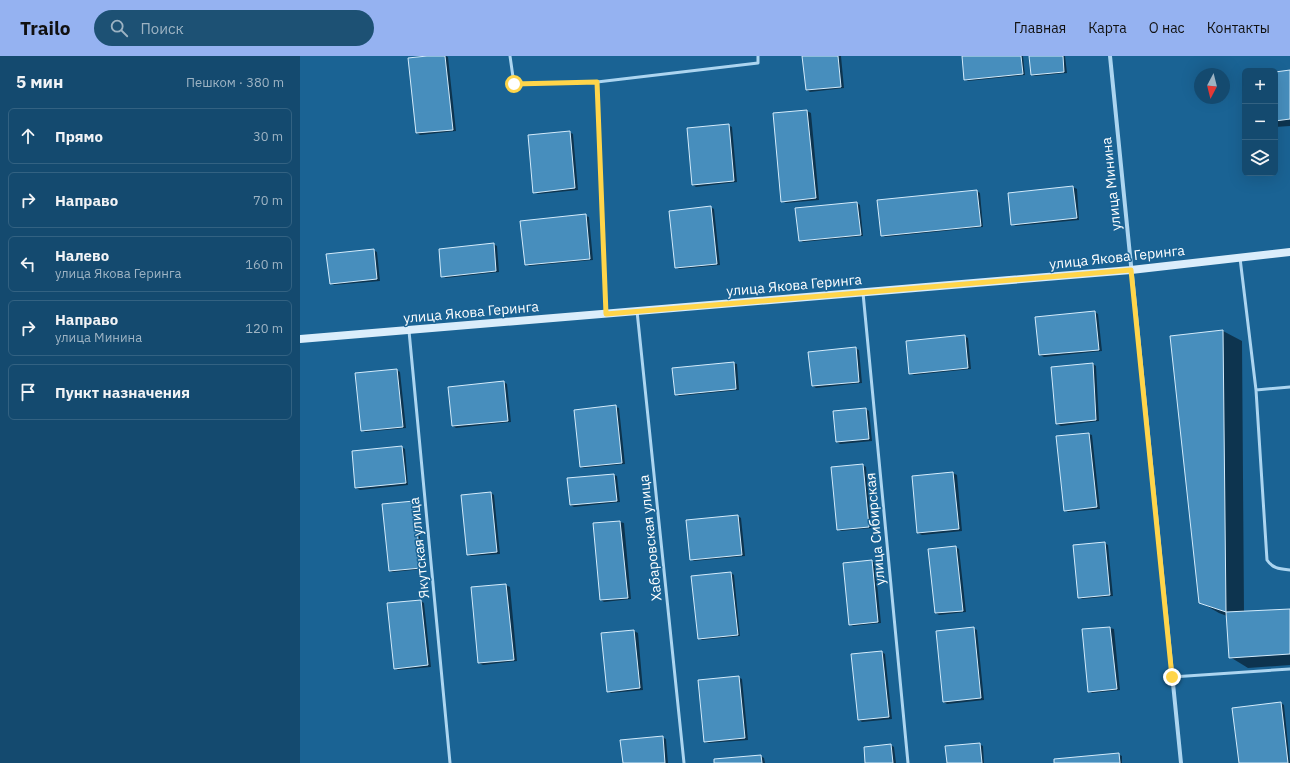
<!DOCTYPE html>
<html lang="ru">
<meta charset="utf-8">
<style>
:root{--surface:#144a6f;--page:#1d5174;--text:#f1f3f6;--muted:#9db3c3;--line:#336282;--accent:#95b2f1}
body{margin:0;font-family:"IBM Plex Sans",sans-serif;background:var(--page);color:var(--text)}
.controls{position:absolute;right:12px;top:12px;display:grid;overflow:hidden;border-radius:6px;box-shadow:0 4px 16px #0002}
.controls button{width:36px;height:36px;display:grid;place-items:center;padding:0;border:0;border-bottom:1px solid var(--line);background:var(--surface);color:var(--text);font:20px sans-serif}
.compass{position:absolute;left:894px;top:12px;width:36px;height:36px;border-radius:50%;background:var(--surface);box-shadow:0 4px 16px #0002;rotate:187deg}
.stop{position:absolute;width:12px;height:12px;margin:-9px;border:3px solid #ffd54a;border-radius:50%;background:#fff}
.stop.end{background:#ffd54a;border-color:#fff;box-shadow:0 1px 4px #0008}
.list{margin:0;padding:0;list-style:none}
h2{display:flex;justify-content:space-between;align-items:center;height:52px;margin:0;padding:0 16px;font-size:17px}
h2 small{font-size:13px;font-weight:400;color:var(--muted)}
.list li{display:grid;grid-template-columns:26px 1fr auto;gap:12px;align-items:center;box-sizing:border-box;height:56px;margin:0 8px 8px;padding:0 8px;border:1px solid var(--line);border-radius:6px}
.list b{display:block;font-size:15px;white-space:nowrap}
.list p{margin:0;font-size:13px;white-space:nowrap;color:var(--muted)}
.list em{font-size:13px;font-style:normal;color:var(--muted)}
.icon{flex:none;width:22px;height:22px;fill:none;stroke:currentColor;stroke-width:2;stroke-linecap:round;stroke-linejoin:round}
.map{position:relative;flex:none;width:990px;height:707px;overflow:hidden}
header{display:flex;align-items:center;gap:24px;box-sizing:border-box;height:56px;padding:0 20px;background:var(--accent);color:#111}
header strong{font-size:19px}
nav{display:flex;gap:22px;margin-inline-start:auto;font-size:14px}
.search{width:280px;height:36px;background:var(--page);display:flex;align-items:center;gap:10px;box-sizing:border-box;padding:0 14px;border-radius:22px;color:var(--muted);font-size:15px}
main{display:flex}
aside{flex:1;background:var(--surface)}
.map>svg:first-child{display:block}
</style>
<header>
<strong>Trailo</strong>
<div class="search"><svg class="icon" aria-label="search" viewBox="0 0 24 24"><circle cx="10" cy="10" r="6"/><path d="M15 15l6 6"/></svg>Поиск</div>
<nav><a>Главная</a><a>Карта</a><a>О нас</a><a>Контакты</a></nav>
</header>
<main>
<aside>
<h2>5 мин<small>Пешком · 380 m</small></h2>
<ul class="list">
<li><svg class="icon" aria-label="ahead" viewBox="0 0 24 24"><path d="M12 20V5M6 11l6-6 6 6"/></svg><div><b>Прямо</b></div><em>30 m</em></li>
<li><svg class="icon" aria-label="right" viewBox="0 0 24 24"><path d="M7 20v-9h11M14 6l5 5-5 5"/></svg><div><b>Направо</b></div><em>70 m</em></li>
<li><svg class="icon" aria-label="left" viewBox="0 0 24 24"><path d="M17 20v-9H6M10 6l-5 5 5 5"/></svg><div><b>Налево</b><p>улица Якова Геринга</p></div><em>160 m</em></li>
<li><svg class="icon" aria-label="right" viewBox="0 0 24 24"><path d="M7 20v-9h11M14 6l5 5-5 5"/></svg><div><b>Направо</b><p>улица Минина</p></div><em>120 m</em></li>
<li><svg class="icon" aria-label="arrive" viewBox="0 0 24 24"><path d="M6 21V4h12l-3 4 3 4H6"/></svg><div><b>Пункт назначения</b></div></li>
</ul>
</aside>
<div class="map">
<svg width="990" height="707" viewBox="0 0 990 707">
<rect width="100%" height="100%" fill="#1a6394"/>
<!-- shadow -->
<path fill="#0007" d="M137,0h9l2,1 8,74 -36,4 -3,-2z
M503,0h38l3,32 -34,4 -3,-2z
M676,0h47l2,19 -57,6 -3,-2z
M730,0h35l2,17 -32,3 -3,-1z
M990,15v55l-15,1v-54z
M507,55l4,2 8,87 -33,3 -4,-2 -8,-87z
M428,69l4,2 5,55 -41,5 -3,-2z
M269,76l4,2 5,56 -40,4 -4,-2z
M773,131l4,2 2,31 -63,6 -4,-2 -3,-30z
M677,135l3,2 3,34 -98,10 -3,-2z
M557,147l3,2 3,31 -60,6 -3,-2z
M411,151l3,2 6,56 -41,4 -3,-2z
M286,160l3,1 4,43 -64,6 -3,-2z
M193,188l4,2 2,26 -53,6 -4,-2z
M73,194l4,2 3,29 -46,4 -4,-2z
M795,256l3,2 4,37 -58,6 -4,-2z
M923,275l19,10 2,271 46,-2v55l-42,3 -18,-11 -3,-41 -8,-3 -19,-11 -29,-265z
M664,280l4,2 3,31 -57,6 -4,-2z
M555,292l4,2 3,33 -46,5 -3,-2z
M433,307l4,1 2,26 -60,6 -3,-2z
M793,308l3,2 3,55 -38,5 -4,-2 -5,-56z
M97,314l3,2 6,56 -41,4 -3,-2z
M204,326l3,2 4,38 -55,6 -3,-2z
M316,351l3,1 6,56 -41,4 -3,-1z
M566,353l3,2 3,30 -32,3 -3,-2z
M789,378l3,1 8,74 -32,3 -3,-2z
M102,391l3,2 3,36 -48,5 -4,-2z
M563,409l3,2 6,61 -31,3 -3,-2z
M653,417l4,2 5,56 -40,4 -4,-2 -5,-56z
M314,419l3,1 3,26 -46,5 -4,-2z
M191,437l3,2 6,59 -29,2 -3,-1z
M114,446l3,2 6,65 -30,3 -3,-1z
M438,460l3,2 4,38 -51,5 -3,-2z
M320,466l4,1 7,76 -27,3 -3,-2 -7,-76z
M805,487l3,2 5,51 -31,3 -3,-2z
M656,491l3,2 7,63 -27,3 -3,-2 -7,-63z
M572,505l3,2 6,60 -28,3 -3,-2z
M431,517l3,2 6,61 -38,4 -3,-2 -7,-61z
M206,529l4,2 7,74 -34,4 -4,-2 -7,-75z
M121,545l3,2 7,64 -33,3 -3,-2z
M673,572l4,2 7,70 -37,4 -3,-2z
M810,572l4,1 6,61 -28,3 -3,-2 -6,-61z
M334,575l4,2 5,57 -32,3 -3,-2 -6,-57z
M582,596l3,2 7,65 -30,3 -3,-2z
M438,621l4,2 6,61 -39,3 -4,-1z
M981,647l3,2 6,58h-50z
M362,681l4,2 2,24h-44z
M679,688l4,2 1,17h-36z
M591,689l3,2 2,16h-30z
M818,698l4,2v7h-67z
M461,700l3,2 1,5h-50z"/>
<!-- building -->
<path fill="#478ebd" stroke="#d3ebfb" d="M127,0h18l8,74 -37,3 -8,-75z
M502,0h36l3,31 -35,3z
M662,0h59l2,18 -59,6z
M729,0h34l1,16 -33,3z
M990,14v49l-15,2v-49z
M507,54l9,88 -35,4 -8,-89z
M429,68l5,57 -42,4 -5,-57z
M270,75l5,57 -42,5 -5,-58z
M773,130l4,32 -66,7 -3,-32z
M677,134l4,36 -100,10 -4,-36z
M557,146l4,33 -62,6 -4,-33z
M411,150l6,58 -42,4 -6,-57z
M286,158l4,45 -65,6 -5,-44z
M194,187l2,28 -55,6 -2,-28z
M74,193l3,30 -47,5 -4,-30z
M795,255l4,39 -60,5 -4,-38z
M923,274l3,282 -27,-9 -29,-267z
M665,279l3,33 -59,6 -3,-33z
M556,291l3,35 -47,4 -4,-34z
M434,306l2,27 -61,6 -3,-27z
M793,307l3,57 -40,4 -5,-57z
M97,313l6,58 -42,4 -6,-58z
M204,325l4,40 -56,5 -4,-39z
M316,349l6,58 -42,4 -6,-57z
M566,352l3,31 -33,3 -3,-31z
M789,377l8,74 -33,4 -8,-75z
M102,390l4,37 -51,5 -3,-37z
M563,408l6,63 -32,3 -6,-63z
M653,416l6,57 -42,4 -5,-57z
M314,418l3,27 -47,4 -3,-27z
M191,436l6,60 -30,3 -6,-60z
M114,445l7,67 -32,3 -7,-67z
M438,459l4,40 -52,5 -4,-40z
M320,465l8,77 -28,2 -7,-77z
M805,486l5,53 -32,3 -5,-53z
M656,490l7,65 -28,2 -7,-64z
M572,504l6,62 -29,3 -6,-62z
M431,516l7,63 -40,4 -7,-63z
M206,528l8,76 -36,3 -7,-76z
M121,544l7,65 -34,4 -7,-66z
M990,553v45l-61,4 -3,-46z
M674,571l7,71 -38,4 -7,-71z
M810,571l7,62 -29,3 -6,-63z
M334,574l6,58 -33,4 -6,-59z
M582,595l7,66 -31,3 -7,-66z
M439,620l6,62 -41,4 -6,-62z
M981,646l7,61h-49l-7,-55z
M363,680l2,27h-42l-3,-23z
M680,687l2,20h-35l-2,-17z
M591,688l2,19h-28l-1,-16z
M819,697l1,10h-66v-4z
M461,699l1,8h-48v-4z"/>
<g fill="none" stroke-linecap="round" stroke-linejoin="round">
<!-- lane -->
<path stroke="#acd5f0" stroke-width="3" d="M210,0l4,28 83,-2
M940,202l16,132 11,170c6,9 13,9 23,10
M563,237l45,470
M337,255l47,452
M306,257l-9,-231 161,-19v-7
M109,275l41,432
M956,334l34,-3
M872,621l118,-8"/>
<!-- street -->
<path stroke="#acd5f0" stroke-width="4" d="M810,0l71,707"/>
<!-- secondary -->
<path stroke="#daedfb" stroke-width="8" d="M0,283l831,-69 159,-18"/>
</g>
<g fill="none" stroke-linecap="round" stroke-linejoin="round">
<!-- route -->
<path stroke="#ffd54a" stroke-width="5" d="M214,28l83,-2 9,232 525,-44 41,407"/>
</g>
<g text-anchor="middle" stroke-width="3" stroke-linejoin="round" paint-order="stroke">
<!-- street labels -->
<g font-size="14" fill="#fff" stroke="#1a6394">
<text transform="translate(811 128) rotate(-96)" y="5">улица Минина</text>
<text transform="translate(817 201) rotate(-6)" y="5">улица Якова Геринга</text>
<text transform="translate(494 229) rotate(-5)" y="5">улица Якова Геринга</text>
<text transform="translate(171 256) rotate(-5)" y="5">улица Якова Геринга</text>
<text transform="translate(575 473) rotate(-95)" y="5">улица Сибирская</text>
<text transform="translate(350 482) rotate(-96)" y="5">Хабаровская улица</text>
<text transform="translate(119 492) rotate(-96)" y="5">Якутская улица</text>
</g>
</g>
</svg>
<div class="controls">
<button>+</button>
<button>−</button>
<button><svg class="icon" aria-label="layers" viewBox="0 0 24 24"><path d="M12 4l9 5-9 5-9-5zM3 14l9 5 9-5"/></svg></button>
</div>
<svg class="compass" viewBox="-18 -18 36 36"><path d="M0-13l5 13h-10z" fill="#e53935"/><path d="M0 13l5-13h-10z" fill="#9db3c3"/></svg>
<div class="stop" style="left:214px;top:28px"></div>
<div class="stop end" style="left:872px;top:621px"></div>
</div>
</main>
